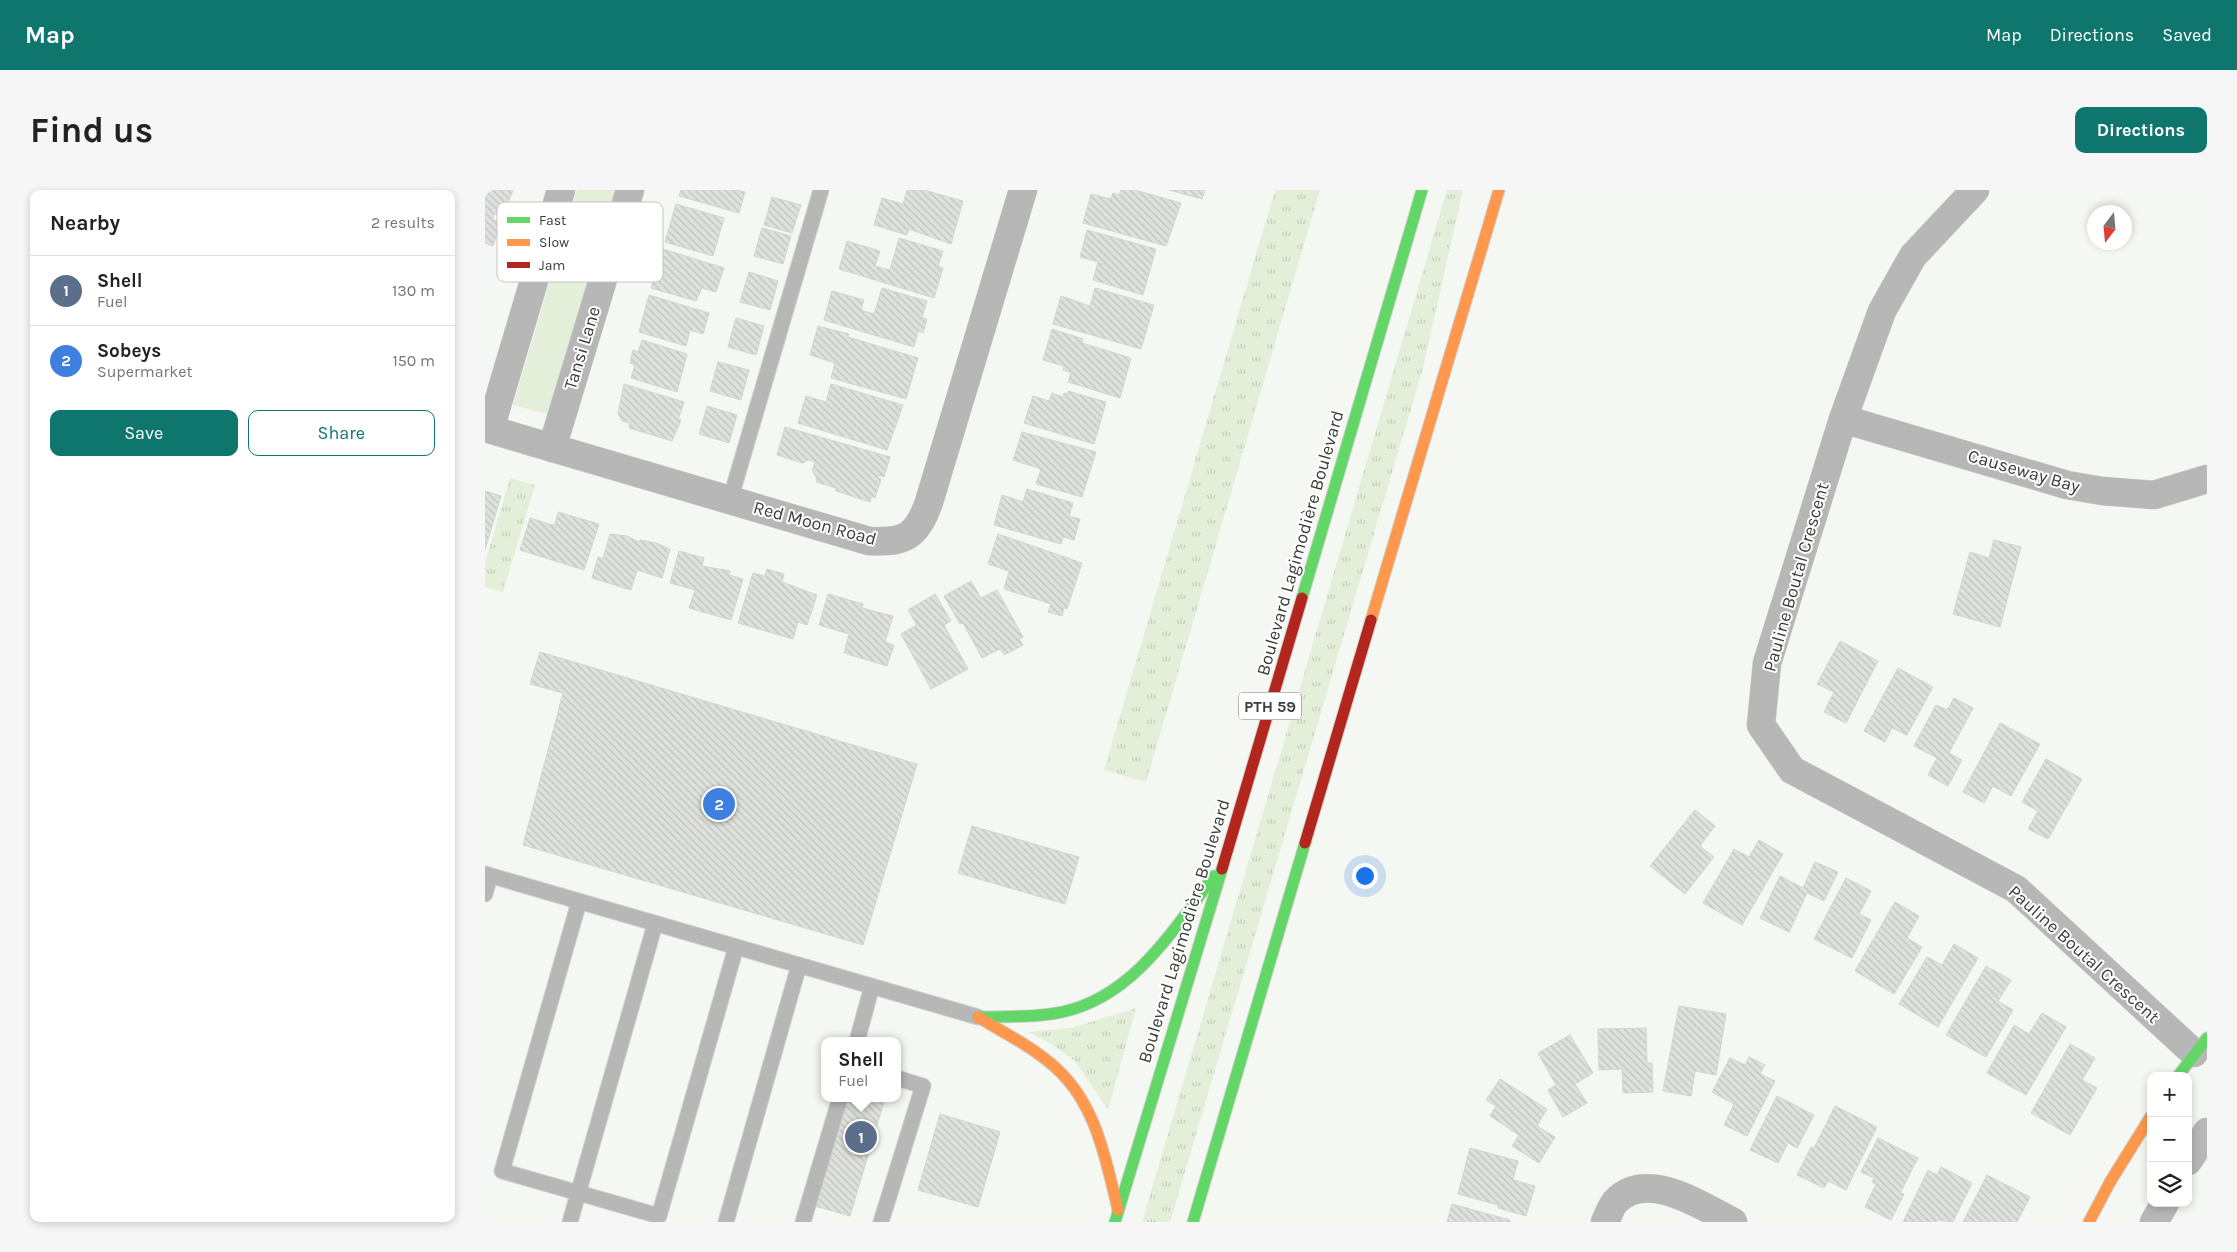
<!DOCTYPE html>
<meta charset="utf-8">
<style>
:root{--surface:#fff;--page:#f6f6f6;--text:#222;--muted:#767676;--line:#e0e0e0;--accent:#0f766e}
body{margin:0;font-family:Karla,sans-serif;background:var(--page);color:var(--text)}
.controls{position:absolute;right:15px;bottom:15px;display:grid;overflow:hidden;border-radius:10px;box-shadow:0 2px 8px #0003}
.controls button{width:45px;height:45px;display:grid;place-items:center;padding:0;border:0;border-bottom:1px solid var(--line);background:var(--surface);color:var(--text);font:25px sans-serif}
.compass{position:absolute;left:1602px;top:15px;width:45px;height:45px;border-radius:50%;background:var(--surface);box-shadow:0 2px 8px #0003;rotate:196deg}
.you{position:absolute;left:879px;top:685px;width:18px;height:18px;margin:-12px;border:4px solid #fff;border-radius:50%;background:#1a73e8;box-shadow:0 0 0 8px #1a73e833}
.badge{display:grid;place-items:center;width:32px;height:32px;border-radius:50%;background:var(--accent);color:#fff;font-size:16px;font-weight:700}
.pin{position:absolute;translate:-50% -50%;border:2px solid #fff;box-shadow:0 1px 5px #0006}
.popup{position:absolute;left:336px;top:847px;width:80px;height:65px;box-sizing:border-box;display:grid;place-content:center;border-radius:10px;background:var(--surface);filter:drop-shadow(0 1px 4px #0005);font-size:16px;white-space:nowrap;color:var(--muted)}
.popup b{font-size:19px;color:var(--text)}
.popup::after{content:'';position:absolute;left:50%;top:100%;margin-left:-10px;border:10px solid transparent;border-top-color:var(--surface)}
.list{margin:0;padding:0;list-style:none}
h2{display:flex;justify-content:space-between;align-items:center;height:65px;margin:0;padding:0 20px;font-size:21px}
h2 small{font-size:16px;font-weight:400;color:var(--muted)}
.list li{display:grid;grid-template-columns:32px 1fr auto;gap:15px;align-items:center;box-sizing:border-box;height:70px;padding:0 20px;border-top:1px solid var(--line)}
.list b{display:block;font-size:19px;white-space:nowrap}
.list p{margin:0;font-size:16px;white-space:nowrap;color:var(--muted)}
.list em{font-size:16px;font-style:normal;color:var(--muted)}
.actions{display:flex;gap:10px;padding:15px 20px}
.actions a{flex:1;padding:11px 0;border:1px solid var(--accent);border-radius:10px;text-align:center;font-size:18px;color:var(--accent)}
.actions .main{background:var(--accent);color:#fff}
.icon{flex:none;width:28px;height:28px;fill:none;stroke:currentColor;stroke-width:2;stroke-linecap:round;stroke-linejoin:round}
.map{position:relative;flex:none;width:1722px;height:1032px;overflow:hidden;border-radius:10px}
header{display:flex;align-items:center;gap:30px;box-sizing:border-box;height:70px;padding:0 25px;background:var(--accent);color:#fff}
header strong{font-size:24px}
nav{display:flex;gap:28px;margin-inline-start:auto;font-size:18px}
.intro{display:flex;align-items:center;justify-content:space-between;box-sizing:border-box;height:120px;padding:0 30px}
h1{margin:0;font-size:35px}
.button{padding:12px 22px;border-radius:10px;background:var(--accent);color:#fff;font-size:18px;font-weight:700}
main{display:flex;gap:30px;padding:0 30px}
aside{flex:1;background:var(--surface);border-radius:10px;box-shadow:0 2px 8px #0003}
.map>svg:first-child{display:block}
</style>
<header>
<strong>Map</strong>
<nav><a>Map</a><a>Directions</a><a>Saved</a></nav>
</header>
<div class="intro"><h1>Find us</h1><a class="button">Directions</a></div>
<main>
<aside>
<h2>Nearby<small>2 results</small></h2>
<ul class="list">
<li><span class="badge" style="background:#5c6f8a">1</span><div><b>Shell</b><p>Fuel</p></div><em>130 m</em></li>
<li><span class="badge" style="background:#3f7fe0">2</span><div><b>Sobeys</b><p>Supermarket</p></div><em>150 m</em></li>
</ul>
<div class="actions"><a class="main">Save</a><a>Share</a></div>
</aside>
<div class="map">
<svg width="1722" height="1032" viewBox="0 0 1722 1032">
<defs>
<pattern id="grass-tufts" width="24" height="20" patternUnits="userSpaceOnUse" patternTransform="scale(1.25)"><rect width="24" height="20" fill="#e3efd8"/><path d="M3 7l-1-3M5 7V3M7 7l1-3M15 17l-1-3M17 17v-4M19 17l1-3" fill="none" stroke="#c4ceba"/></pattern>
<pattern id="building-back-hatch" width="6" height="6" patternUnits="userSpaceOnUse" patternTransform="scale(1.25)"><rect width="6" height="6" fill="#dee1dc"/><path d="M-1 5l2 2M0 0l6 6M5-1l2 2" fill="none" stroke="#bfc2be"/></pattern>
</defs>
<rect width="100%" height="100%" fill="#f5f8f2"/>
<!-- grass -->
<path fill="url(#grass-tufts)" d="M790,0h45l-174,592 -42,-12z
M962,0h16l-40,178 -253,854h-28z
M25,288l25,7 -32,107 -18,-5v-24z
M651,818l-28,102 -33,-49 -25,-18 -22,-11 44,-4z"/>
<!-- green -->
<path fill="#e3efd8" d="M92,0h39l-65,225 -38,-10z"/>
<!-- building -->
<path fill="url(#building-back-hatch)" stroke="#d2d5d0" d="M0,0h28l-10,26 -9,-2 -1,6 7,2v4l-7,20 -8,-3z
M196,0h56l8,2 -6,21 -60,-17z
M422,0h17l39,11 -12,43 -42,-15 -2,6 -33,-10 8,-27 21,6z
M636,0h14l46,13 -15,43 -83,-23 8,-29 20,5 2,-6 6,2z
M684,0h36l-3,9z
M287,7l29,8 -9,28 -28,-8z
M191,14l48,14 -11,38 -48,-14z
M277,38l29,8 -8,28 -29,-8z
M602,40l69,19 -13,46 -50,-15 5,-18 -18,-5z
M414,48l44,13 -5,15 5,2 -9,30 -95,-29 8,-28 33,10 -5,15 15,4z
M178,59l61,19 -8,24 -14,-4 -6,13 -45,-13z
M264,82l29,9 -8,29 -30,-8z
M397,98l45,13 -5,17 5,1 -4,14 -5,-2 -4,16 -90,-27 8,-29 32,9 -3,10 13,4z
M610,98l59,17 -13,44 -88,-25 8,-28 29,10z
M164,105l60,18 -6,21 -13,-4 -4,16 -47,-14z
M251,128l28,8 -8,29 -28,-8z
M333,136l31,8 -1,3 70,21 -12,41 -75,-21 4,-15 -25,-8z
M567,139l31,10 -1,4 49,15 -11,40 -52,-16 3,-9 -8,-3 1,-4 -21,-6z
M157,150l45,14 -10,38 -46,-14 4,-13 -5,-2 3,-13 5,2z
M233,172l31,8 -8,30 -31,-9z
M139,194l60,18 -6,18h3l-9,21 -43,-13 1,-5 -8,-2 -4,-8z
M346,194l72,21 -16,45 -89,-27 8,-27 20,6z
M583,201l38,11 -12,42 -70,-21 9,-27 16,5 3,-8 11,4 1,-4 4,1z
M222,216l30,9 -8,28 -30,-9z
M300,237l105,30 -6,20 -5,-2 -1,3 3,1 -6,19 -4,-2 -1,6 -34,-11v-3l-20,-6 1,-3 -5,-9 3,-8 -7,-2 -5,3 -26,-8z
M537,242l74,20 -14,45 -46,-13 5,-15 -28,-9z
M542,299l46,14 -4,13 11,3 -6,21 -11,-3 -2,7 -67,-19 8,-30 21,7z
M0,301l16,5 -16,54z
M73,322l41,12 -15,46 -64,-20 10,-32 22,7 3,-1z
M125,344l17,2 12,6 1,-2 16,3 14,6 -8,29 -25,-8 -6,20 -39,-12 6,-21 5,2z
M513,344l84,29 -15,46 -3,-1 -2,8 -14,-4 3,-8 -47,-15 5,-18 -21,-7z
M1509,350l27,7 -21,80 -47,-13 17,-62 19,6z
M194,361l25,7 -2,8 28,5 -1,4 14,4 -12,41 -42,-12 6,-18 -25,-7z
M282,379l17,5 -2,8 35,13 -10,30 -9,-3 -5,17 -55,-16 15,-50 12,3z
M486,391l10,17 16,-8 26,47 -4,2 4,6 -19,10 -4,-6 -18,9 -19,-35 -3,1 -16,-28z
M343,404l35,10 -1,4 31,8 -8,26 9,3 -7,21 -43,-13 5,-19 -30,-9z
M450,404l16,27 -7,4 24,44 -37,20 -30,-55 16,-9 -9,-15z
M1355,451l38,20 -32,62 -22,-11 10,-20 -17,-8z
M55,462l377,112 -54,181 -340,-100 40,-152 -33,-9z
M1413,478l35,19 -26,48 -15,-7 -7,14 -21,-11z
M1469,508l19,10 -24,45 13,7 -14,26 -20,-11 9,-17 -23,-12 22,-41 11,5z
M1515,533l40,21 -29,52 -18,-10 -9,17 -21,-11z
M1561,569l36,20 -34,60 -20,-10 10,-18 -16,-9z
M1210,620l20,16 -15,20 14,11 -29,37 -35,-28z
M487,636l107,31 -14,47 -107,-31z
M1274,650l24,14 -41,71 -39,-22 31,-54 15,8z
M1330,672l23,10 -14,29 -17,-8 -18,39 -29,-14 20,-42 23,12z
M1361,688l25,13 -12,23 12,6 -19,38 -38,-19z
M1410,712l24,14 -12,22 15,9 -28,47 -39,-23z
M1469,754l24,14 -40,69 -39,-23 28,-47 15,8z
M1501,776l25,14 -13,21 15,9 -27,47 -40,-22z
M1194,816l47,8 -10,61 -21,-4 -4,25 -28,-5z
M1557,823l24,14 -40,68 -39,-22 27,-48 15,9z
M1161,838l1,35h5l1,29 -30,1 -1,-24 -23,1 -1,-41z
M1085,845l23,38 -18,11 12,19 -24,14 -15,-27 8,-5 -18,-32z
M1585,854l25,14 -13,22 15,8 -27,47 -39,-22z
M1264,867l16,8 -5,9 15,7 -28,55 -23,-11 10,-21 -22,-12 18,-34 15,7z
M1015,889l47,30 -10,17 18,11 -16,26 -27,-17 7,-11 -29,-19 6,-10 -10,-6z
M1292,906l37,19 -17,33 -9,-5 -10,20 -28,-13z
M362,908h38l-35,118 -35,-10z
M1350,916l42,21 -31,63 -18,-9 -4,7 -27,-13 14,-28 3,1z
M455,924l60,18 -22,75 -60,-17z
M1393,948l40,20 -18,35 4,1 -13,26 -26,-13 11,-23 -4,-2 2,-4 -13,-6z
M985,958l48,13 -5,19 22,6 -9,30 -28,-8v-3l-40,-11z
M1456,977l31,16 -19,39 -16,-2 -1,2h-33l25,-52 9,5z
M1502,985l43,22 -13,25h-54z
M967,1014l58,16v2h-63z"/>
<g fill="none" stroke-linecap="round" stroke-linejoin="round">
<defs>
<path id="lane" d="M245,310l91,-310
M0,684l493,143
M0,704l5,-18
M94,712l-77,269 157,45 77,-269
M372,851l15,-55
M85,1032l85,-298
M241,1032l73,-257
M318,1032l37,-124
M396,1032l42,-136 -26,-8"/>
<path id="street" d="M1490,0l-62,66 -31,55 -39,108 -76,244 -6,62 31,45 224,119 178,164
M1358,229l224,66 35,6 52,4 53,-16
M0,238l384,113c35,2 48,-4 60,-39l94,-312
M5,239l71,-239
M67,258l78,-258
M1703,971l19,-29
M1120,1032c3,-6 6,-16 11,-21 31,-32 86,5 117,21
M1669,1032l11,-19"/>
<path id="fast" d="M817,408l120,-408
M493,827c28,-1 56,1 84,-5 71,-15 111,-82 152,-136
M1693,886l29,-38
M630,1032l107,-353
M708,1032l112,-379"/>
<path id="slow" d="M886,430l128,-430
M493,827c26,16 55,30 78,51 40,36 50,92 62,142
M1604,1032l21,-40 41,-66"/>
<path id="jam" d="M820,653l66,-223
M737,679l80,-271"/>
</defs>
<!-- lane casing -->
<use href="#lane" stroke="#d0d2ce" stroke-width="17"/>
<!-- street casing -->
<use href="#street" stroke="#d0d2ce" stroke-width="29"/>
<!-- fast casing -->
<use href="#fast" stroke="#d0d2ce" stroke-width="13"/>
<!-- slow casing -->
<use href="#slow" stroke="#d0d2ce" stroke-width="13"/>
<!-- jam casing -->
<use href="#jam" stroke="#d0d2ce" stroke-width="13"/>
<!-- lane -->
<use href="#lane" stroke="#b6b7b6" stroke-width="15"/>
<!-- street -->
<use href="#street" stroke="#b6b7b6" stroke-width="28"/>
<!-- fast -->
<use href="#fast" stroke="#63d668" stroke-width="11"/>
<!-- slow -->
<use href="#slow" stroke="#ff974d" stroke-width="11"/>
<!-- jam -->
<use href="#jam" stroke="#b3261e" stroke-width="11"/>
</g>
<g text-anchor="middle" stroke-width="4" stroke-linejoin="round" paint-order="stroke">
<!-- shield labels -->
<rect fill="#fff" stroke="#767774" stroke-width="1" x="754" y="502.5" width="62" height="27" rx="4"/>
<g font-size="16" font-weight="bold" fill="#3b3d39">
<text x="785" y="522">PTH 59</text>
</g>
<!-- street labels -->
<g font-size="18" fill="#3b3d39" stroke="#fff">
<text transform="translate(97 158) rotate(-73)" y="6">Tansi Lane</text>
<text transform="translate(1539 281) rotate(16)" y="6">Causeway Bay</text>
<text transform="translate(330 333) rotate(15)" y="6">Red Moon Road</text>
<text transform="translate(815 353) rotate(-74)" y="6">Boulevard Lagimodière Boulevard</text>
<text transform="translate(1311 387) rotate(-74)" y="6">Pauline Boutal Crescent</text>
<text transform="translate(699 741) rotate(-73)" y="6">Boulevard Lagimodière Boulevard</text>
<text transform="translate(1599 764) rotate(42)" y="6">Pauline Boutal Crescent</text>
</g>
</g>
<!-- legend -->
<rect x="12" y="12" width="166" height="80" rx="8" fill="#fff" stroke="#c4c5c4" stroke-width="1"/>
<rect x="22" y="27" width="23" height="6" fill="#63d668"/>
<rect x="22" y="49" width="23" height="7" fill="#ff974d"/>
<rect x="22" y="72" width="23" height="6" fill="#b3261e"/>
<g font-size="14" fill="#3b3d39">
<text x="54" y="35">Fast</text>
<text x="54" y="57">Slow</text>
<text x="54" y="80">Jam</text>
</g>
</svg>
<div class="controls">
<button>+</button>
<button>−</button>
<button><svg class="icon" aria-label="layers" viewBox="0 0 24 24"><path d="M12 4l9 5-9 5-9-5zM3 14l9 5 9-5"/></svg></button>
</div>
<svg class="compass" viewBox="-18 -18 36 36"><path d="M0-13l5 13h-10z" fill="#e53935"/><path d="M0 13l5-13h-10z" fill="#767676"/></svg>
<div class="you"></div>
<div class="pin badge" style="left:376px;top:947px;background:#5c6f8a">1</div>
<div class="popup"><b>Shell</b>Fuel</div>
<div class="pin badge" style="left:234px;top:614px;background:#3f7fe0">2</div>
</div>
</main>
